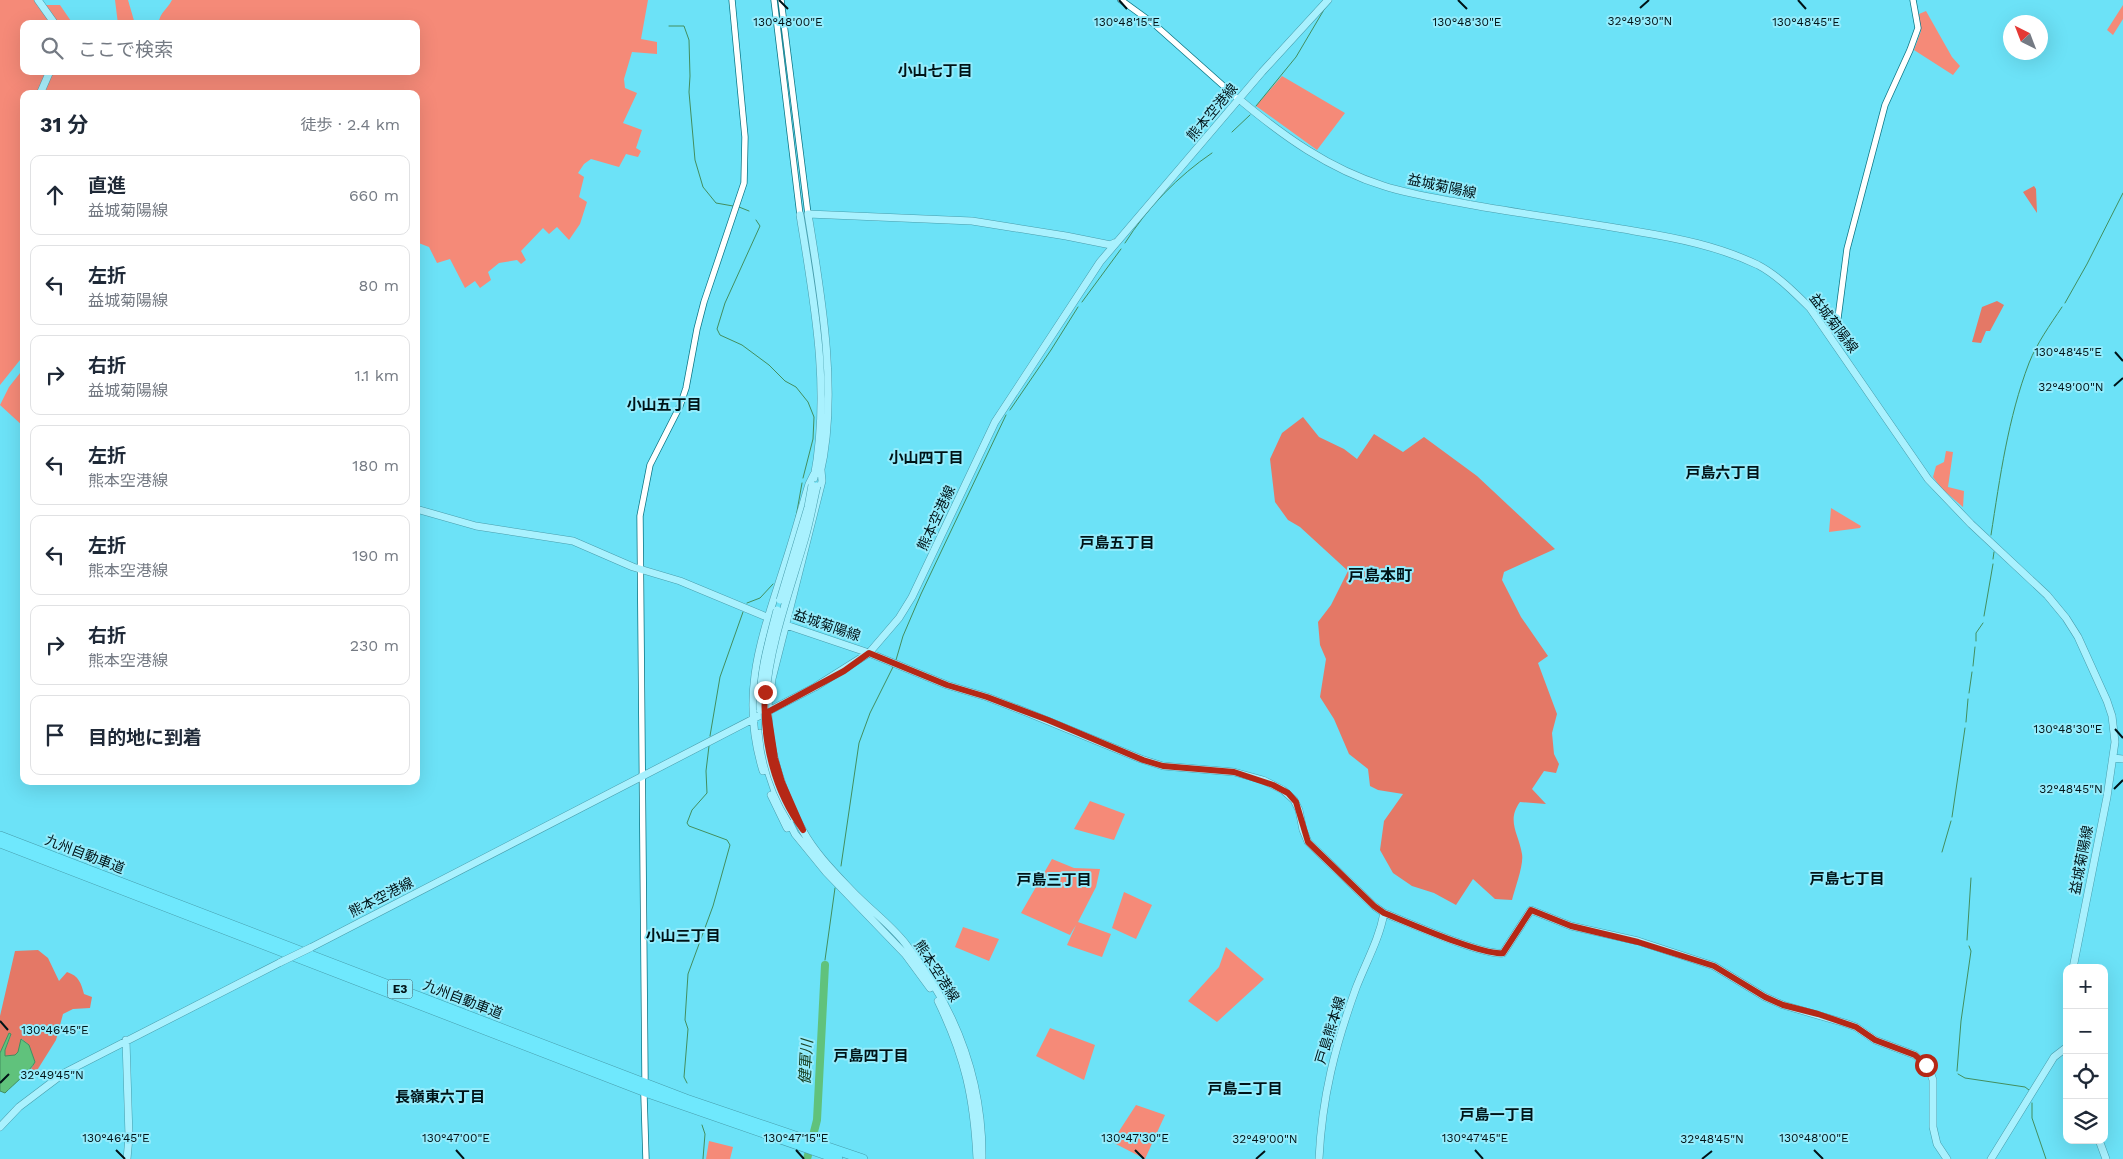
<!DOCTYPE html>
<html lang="ja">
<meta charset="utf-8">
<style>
:root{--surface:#fff;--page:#f6f6f7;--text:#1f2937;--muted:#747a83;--line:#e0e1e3}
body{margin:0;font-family:"Work Sans","Noto Sans JP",sans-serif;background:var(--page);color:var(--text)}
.controls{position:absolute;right:15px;bottom:15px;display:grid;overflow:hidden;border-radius:10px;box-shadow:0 5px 20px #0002}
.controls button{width:45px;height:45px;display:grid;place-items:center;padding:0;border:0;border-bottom:1px solid var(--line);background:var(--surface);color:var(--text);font:25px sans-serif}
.compass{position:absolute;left:2003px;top:15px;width:45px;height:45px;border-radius:50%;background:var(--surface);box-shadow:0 5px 20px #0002;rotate:318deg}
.stop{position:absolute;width:15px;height:15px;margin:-11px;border:4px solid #b52816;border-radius:50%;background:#fff}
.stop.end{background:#b52816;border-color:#fff;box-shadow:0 1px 5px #0008}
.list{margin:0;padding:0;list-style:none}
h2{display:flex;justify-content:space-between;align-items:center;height:65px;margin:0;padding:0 20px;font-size:21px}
h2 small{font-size:16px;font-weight:400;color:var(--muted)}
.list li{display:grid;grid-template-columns:32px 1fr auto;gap:15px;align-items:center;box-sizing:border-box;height:80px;margin:0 10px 10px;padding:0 10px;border:1px solid var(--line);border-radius:10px}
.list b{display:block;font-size:19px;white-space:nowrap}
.list p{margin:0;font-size:16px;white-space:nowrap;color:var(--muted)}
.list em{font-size:16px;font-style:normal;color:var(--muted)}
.icon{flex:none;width:28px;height:28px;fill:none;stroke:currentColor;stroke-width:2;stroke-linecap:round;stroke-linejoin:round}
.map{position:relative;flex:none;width:2123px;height:1159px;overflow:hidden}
.search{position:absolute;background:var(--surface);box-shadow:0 5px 20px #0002;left:20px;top:20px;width:400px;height:55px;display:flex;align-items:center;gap:12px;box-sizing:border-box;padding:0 18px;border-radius:10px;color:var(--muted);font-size:19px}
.panel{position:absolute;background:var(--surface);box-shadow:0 5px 20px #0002;left:20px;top:90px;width:400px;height:695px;border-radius:10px}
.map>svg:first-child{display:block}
</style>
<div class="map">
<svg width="2123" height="1159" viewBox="0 0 2123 1159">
<rect width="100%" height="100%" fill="#6ce2f7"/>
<!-- green -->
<path fill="#f58a78" d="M0,0h38l4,5h18l13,19h-49v47h392v-47h-258c3,-13 8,-13 14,-24h476l-7,39 16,3v12l-25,-2 -8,27 1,9 12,5 -14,30 19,7 -6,18 5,3 -3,6 -12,-3 -7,13 -28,-8 -7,5 -6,9 6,4 -5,20 8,5 -7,22 -11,16 -12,-13 -8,7 -6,-6 -22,23 5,9 -5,4 -4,-4 -18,3 -11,9 3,8 -11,8 -5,-7 -10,7 -15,-29 -13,4 -8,-16 -13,-5v-148h-392v261l-24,30z
M115,0h13l7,24h-17z
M2123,5v14l-10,16 -6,-5z
M1926,11l26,46 8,9 -7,9 -39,-25 7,-19 -2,-17z
M1282,76l63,37 -28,37 -61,-44z
M24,368v59l-24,-22 9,-18z
M1946,451l7,1 -5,35 16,4 -1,16 -21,-18 -9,-12 3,-11 8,-4z
M1831,508l30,18 -1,2 -31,4z
M1090,801l35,13 -11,26 -40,-11z
M1052,859l22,9 26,1 -4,18 -18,35 33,12 -9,23 -35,-12 9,-20 -6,10 -49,-22z
M1124,892l28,13 -16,34 -24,-11z
M963,927l36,12 -10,22 -34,-14z
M1226,947l38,32 -47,43 -29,-21 31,-34z
M1050,1028l45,17 -11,35 -48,-24z
M1136,1105l29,10 -20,44 -33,-17z
M709,1141l24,6 -3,12h-24z"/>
<!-- forest -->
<path fill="#e47866" d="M2034,186l2,3 1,24 -14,-21z
M1997,301l7,4 -14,26h-4l-5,12 -9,-1 10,-35z
M1303,417l16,20 25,12 13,10 17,-25 29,18 21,-15 53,39 78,73 -51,23 -2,8 19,37 27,39 -10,7 19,51 -5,19 2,21 5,10 -3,9 -12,-2 -12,18 14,15 -26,-2c-14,19 -1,32 2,52 2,11 -7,34 -10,46l-17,-1 -22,-20 -17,26 -22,-12 -22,-7 -19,-13 -13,-23 4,-29 19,-27 -25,-4 -8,-4 -2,-17 -19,-15 -15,-35 -14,-22 6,-38 -6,-14 -2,-23 13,-17 17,-34 -48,-44 -12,-7 -13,-18 -5,-43 12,-26z
M38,950l10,8 11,23 8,-9c12,4 14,11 17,22l8,3 -2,11 -17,1 -10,5 -7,26 -20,32 -5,-3 4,-7 -6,-17 -7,-6 -4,13 -3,4h-10v-6l6,-15 -2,-2 -9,20v-37l15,-65z"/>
<!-- water -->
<path fill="#60c27c" stroke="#438e5e" d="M9,1033l2,1 -6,16v6l10,-1 3,-3 3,-13 8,6 6,17c-4,8 -22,23 -30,31l-5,-2v-38z"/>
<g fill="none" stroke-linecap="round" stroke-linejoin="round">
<!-- stream -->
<path stroke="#438e5e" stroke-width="1" d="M669,26h15l5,14 1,36 -1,16 6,68 8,27 13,16 17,3
M1256,106l40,-49 29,-49
M1232,132l18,-17
M739,207l10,4
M756,220l4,6 -35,77 -8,26 3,6 22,10 27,20 16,16 11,6 12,15 6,15 -1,22 -10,39
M1125,243c22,-35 53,-67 87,-90
M1082,302l39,-53
M2065,303l22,-39 36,-71
M1010,410l41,-60 27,-43
M796,517l6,-34
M1991,535c9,-58 17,-117 38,-172 8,-20 21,-38 33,-56
M1993,559l1,-7
M747,603l13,-5 13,-14
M1984,616l9,-52
M1976,641v-8l7,-10
M896,660l7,-24 18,-42 85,-179
M1973,666l2,-19
M1969,693l3,-21
M1966,722l2,-23
M710,736l10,-59 23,-65
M1952,817l13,-89
M1942,852l9,-31
M841,866l18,-123 11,-30 23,-46
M1967,940l4,-62
M825,960l10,-72
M1957,1071l4,-50 10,-70 -2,-5
M1958,1074l7,4 60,9 4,3
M687,1083l-3,-6 4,-48 -3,-9 3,-46 25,-68 17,-61 -3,-5 -38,-14 -2,-3 5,-13 15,-17 -1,-22 3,-25
M2032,1103v15l14,41
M702,1125l3,9 -2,25"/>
<!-- river -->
<path stroke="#60c27c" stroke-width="8" d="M807,1159l10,-39 8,-155"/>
<defs>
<path id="minor" d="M774,0l26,215
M781,0l27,214
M1121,0l33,24 83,74
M1828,333l10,-15 9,-69 38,-144 25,-55 8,-22 -5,-28
M645,1078l-5,-562 10,-51 30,-59 6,-18 11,-59 7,-27 40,-119 1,-46 -13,-137
M644,1096l2,63"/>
<path id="major" d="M38,0l17,24
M40,94l10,-23
M1239,99c44,37 90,70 145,87 22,7 45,11 67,15 61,12 122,19 183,30 43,7 84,15 124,34 19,10 37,28 52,43l118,171 43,45 76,71 19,23 12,19 29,64 5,15 3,26 -8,55 -34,171
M800,215c14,87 31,174 14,263
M821,470l1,11 -50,198c-1,11 -5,23 -4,34 1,40 16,83 35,118 12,22 31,41 48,59 17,18 38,33 54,53 49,63 78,135 77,216
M820,474c19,-79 1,-181 -12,-260l164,7 94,15 45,9 3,-2
M416,509l60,17 97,15 60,26 47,14 106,44 83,28 78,32 40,12 39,15 115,47 22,7 71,6 29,8 20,10 11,10 5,10 4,20 5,12 66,64 10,7c23,9 99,43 119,40l28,-43 40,16 67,15 76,25 51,31 18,8 62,18 11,4 19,13 40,15 14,14 4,11v47l4,17 10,15
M760,733l6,32 10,30 19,39 31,38 79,82 25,34
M2113,758l10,1
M763,771c-24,-78 -1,-134 22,-207 9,-27 16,-54 24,-80l5,-10
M771,795l16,33
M310,948l505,-261 54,-34 30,-35 13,-21 83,-175 105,-160 162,-190 66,-72
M938,1001c27,56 36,96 39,158
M126,1040l3,97 -2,22
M0,1127l19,-20 45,-34 217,-111
M2099,1140l7,19
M1319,1159c3,-62 16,-113 37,-171 10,-26 23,-48 28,-75
M1991,1159l63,-102 13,-10"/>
<path id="highway" d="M0,836l686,263 177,60
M0,843l651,251 187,65"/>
</defs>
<!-- minor casing -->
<use href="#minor" stroke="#0c7685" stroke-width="7"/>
<!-- major casing -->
<use href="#major" stroke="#489dac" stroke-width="8"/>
<!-- highway casing -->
<use href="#highway" stroke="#489dac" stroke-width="10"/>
<!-- minor -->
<use href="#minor" stroke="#fff" stroke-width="5.5"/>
<!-- major -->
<use href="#major" stroke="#a9f1fe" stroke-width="7"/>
<!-- highway -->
<use href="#highway" stroke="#6fe8fd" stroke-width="9"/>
<defs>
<path id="major-bridge" d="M780,600l28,-93 4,-22
M760,710c-1,-35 8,-66 17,-100
M794,818c-58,-92 -16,-186 11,-280 5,-17 8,-35 12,-52
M281,962l29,-14"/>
</defs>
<!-- major-bridge casing -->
<use href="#major-bridge" stroke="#489dac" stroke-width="8" stroke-linecap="butt"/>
<!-- major-bridge -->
<use href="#major-bridge" stroke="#a9f1fe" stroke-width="7"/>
</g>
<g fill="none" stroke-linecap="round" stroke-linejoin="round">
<!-- route -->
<path stroke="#b52816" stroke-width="6" d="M765,692c-3,49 9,99 38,138l-21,-48 -7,-24 -7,-46 76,-41 25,-18 78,32 40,12 61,23 95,40 20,6 71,6 39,13 15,8 8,9 12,40 66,64 10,7c23,9 99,43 119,40l28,-43 40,16 67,16 76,24 51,31 18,8 35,9 38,13 19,13 40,15 11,10"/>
</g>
<!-- ticks -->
<path fill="none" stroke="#001317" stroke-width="2" d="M779,0l9,9M1119,0l8,9M1458,0l9,9M1798,0l8,9M1640,8l9,-8M2115,352l8,9M2114,386l9,-8M2115,729l8,9M2114,789l9,-9M0,1021l8,9M0,1083l9,-9M116,1150l9,9M456,1150l8,9M796,1150l8,9M1135,1150l9,9M1475,1150l8,9M1814,1150l9,9M1256,1159l9,-8M1702,1159l10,-8"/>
<g text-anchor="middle" stroke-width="4" stroke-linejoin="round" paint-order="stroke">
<!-- shield labels -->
<rect fill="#94ecfc" stroke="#2c545c" stroke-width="1" x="387.5" y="979.5" width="25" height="19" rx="4"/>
<g font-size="12" font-weight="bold" fill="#001317">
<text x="400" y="993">E3</text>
</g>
<!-- street labels -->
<g font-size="14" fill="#001317" stroke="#94ecfc">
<text transform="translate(1212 112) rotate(-50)" y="5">熊本空港線</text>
<text transform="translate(1442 186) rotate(12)" y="5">益城菊陽線</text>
<text transform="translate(1834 323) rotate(53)" y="5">益城菊陽線</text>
<text transform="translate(936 518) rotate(-65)" y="5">熊本空港線</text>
<text transform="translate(827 625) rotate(19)" y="5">益城菊陽線</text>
<text transform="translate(85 854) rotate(21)" y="5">九州自動車道</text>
<text transform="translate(2081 860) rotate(-79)" y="5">益城菊陽線</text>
<text transform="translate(381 897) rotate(-27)" y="5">熊本空港線</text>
<text transform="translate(937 971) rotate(57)" y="5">熊本空港線</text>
<text transform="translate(463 999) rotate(21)" y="5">九州自動車道</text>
<text transform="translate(1330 1030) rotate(-73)" y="5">戸島熊本線</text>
</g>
<!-- neighbourhood labels -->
<g font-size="15" font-weight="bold" fill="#001317" stroke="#94ecfc">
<text x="935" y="76">小山七丁目</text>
<text x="664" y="410">小山五丁目</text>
<text x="926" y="463">小山四丁目</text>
<text x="1723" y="478">戸島六丁目</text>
<text x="1117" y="548">戸島五丁目</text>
<text x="1847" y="884">戸島七丁目</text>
<text x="1054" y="885">戸島三丁目</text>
<text x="683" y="941">小山三丁目</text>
<text x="871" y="1061">戸島四丁目</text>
<text x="1245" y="1094">戸島二丁目</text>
<text x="440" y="1102">長嶺東六丁目</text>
<text x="1497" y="1120">戸島一丁目</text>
</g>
<!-- water labels -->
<g font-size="15" font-style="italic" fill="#1a4225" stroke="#94ecfc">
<text transform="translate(806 1062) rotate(-87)" y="5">健軍川</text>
</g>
<!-- quarter labels -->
<g font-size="16" font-weight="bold" fill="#001317" stroke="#94ecfc">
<text x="1380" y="581">戸島本町</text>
</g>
</g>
<g font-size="12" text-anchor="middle" fill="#001317" stroke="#94ecfc" stroke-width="4" stroke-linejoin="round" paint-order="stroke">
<text x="1640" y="25">32°49'30"N</text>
<text x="1127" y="26">130°48'15"E</text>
<text x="1806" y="26">130°48'45"E</text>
<text x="788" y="26">130°48'00"E</text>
<text x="1467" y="26">130°48'30"E</text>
<text x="2068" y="356">130°48'45"E</text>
<text x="2071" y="391">32°49'00"N</text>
<text x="2068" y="733">130°48'30"E</text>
<text x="2071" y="793">32°48'45"N</text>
<text x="55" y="1034">130°46'45"E</text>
<text x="52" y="1079">32°49'45"N</text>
<text x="116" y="1142">130°46'45"E</text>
<text x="456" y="1142">130°47'00"E</text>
<text x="796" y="1142">130°47'15"E</text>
<text x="1135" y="1142">130°47'30"E</text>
<text x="1475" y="1142">130°47'45"E</text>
<text x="1814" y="1142">130°48'00"E</text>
<text x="1265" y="1143">32°49'00"N</text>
<text x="1712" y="1143">32°48'45"N</text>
</g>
</svg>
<div class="controls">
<button>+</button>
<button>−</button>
<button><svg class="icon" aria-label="locate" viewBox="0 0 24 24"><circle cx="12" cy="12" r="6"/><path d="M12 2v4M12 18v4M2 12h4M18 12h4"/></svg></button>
<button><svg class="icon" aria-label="layers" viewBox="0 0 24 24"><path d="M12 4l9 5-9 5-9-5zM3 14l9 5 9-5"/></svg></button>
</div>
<svg class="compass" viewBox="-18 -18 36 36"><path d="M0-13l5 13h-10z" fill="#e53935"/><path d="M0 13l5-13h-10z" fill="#747a83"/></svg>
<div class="stop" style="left:1926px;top:1065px"></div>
<div class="stop end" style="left:765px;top:692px"></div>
<div class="search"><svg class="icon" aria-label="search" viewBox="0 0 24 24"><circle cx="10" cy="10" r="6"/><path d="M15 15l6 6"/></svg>ここで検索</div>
<section class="panel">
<h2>31 分<small>徒歩 · 2.4 km</small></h2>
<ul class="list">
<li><svg class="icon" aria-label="ahead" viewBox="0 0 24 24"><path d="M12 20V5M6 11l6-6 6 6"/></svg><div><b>直進</b><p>益城菊陽線</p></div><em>660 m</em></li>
<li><svg class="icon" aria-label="left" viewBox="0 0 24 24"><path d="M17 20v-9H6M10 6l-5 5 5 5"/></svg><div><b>左折</b><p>益城菊陽線</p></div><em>80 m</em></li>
<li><svg class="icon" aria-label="right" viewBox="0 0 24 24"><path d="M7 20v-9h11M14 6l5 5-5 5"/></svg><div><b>右折</b><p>益城菊陽線</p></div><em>1.1 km</em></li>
<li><svg class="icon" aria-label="left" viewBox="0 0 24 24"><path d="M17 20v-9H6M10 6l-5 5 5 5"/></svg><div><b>左折</b><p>熊本空港線</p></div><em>180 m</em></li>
<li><svg class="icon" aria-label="left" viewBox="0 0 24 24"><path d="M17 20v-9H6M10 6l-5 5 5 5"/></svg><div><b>左折</b><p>熊本空港線</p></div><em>190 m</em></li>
<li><svg class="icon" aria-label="right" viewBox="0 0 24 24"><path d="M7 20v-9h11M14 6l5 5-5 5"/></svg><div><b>右折</b><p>熊本空港線</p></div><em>230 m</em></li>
<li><svg class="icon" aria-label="arrive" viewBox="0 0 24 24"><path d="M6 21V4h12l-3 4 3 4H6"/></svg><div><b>目的地に到着</b></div></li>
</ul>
</section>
</div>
